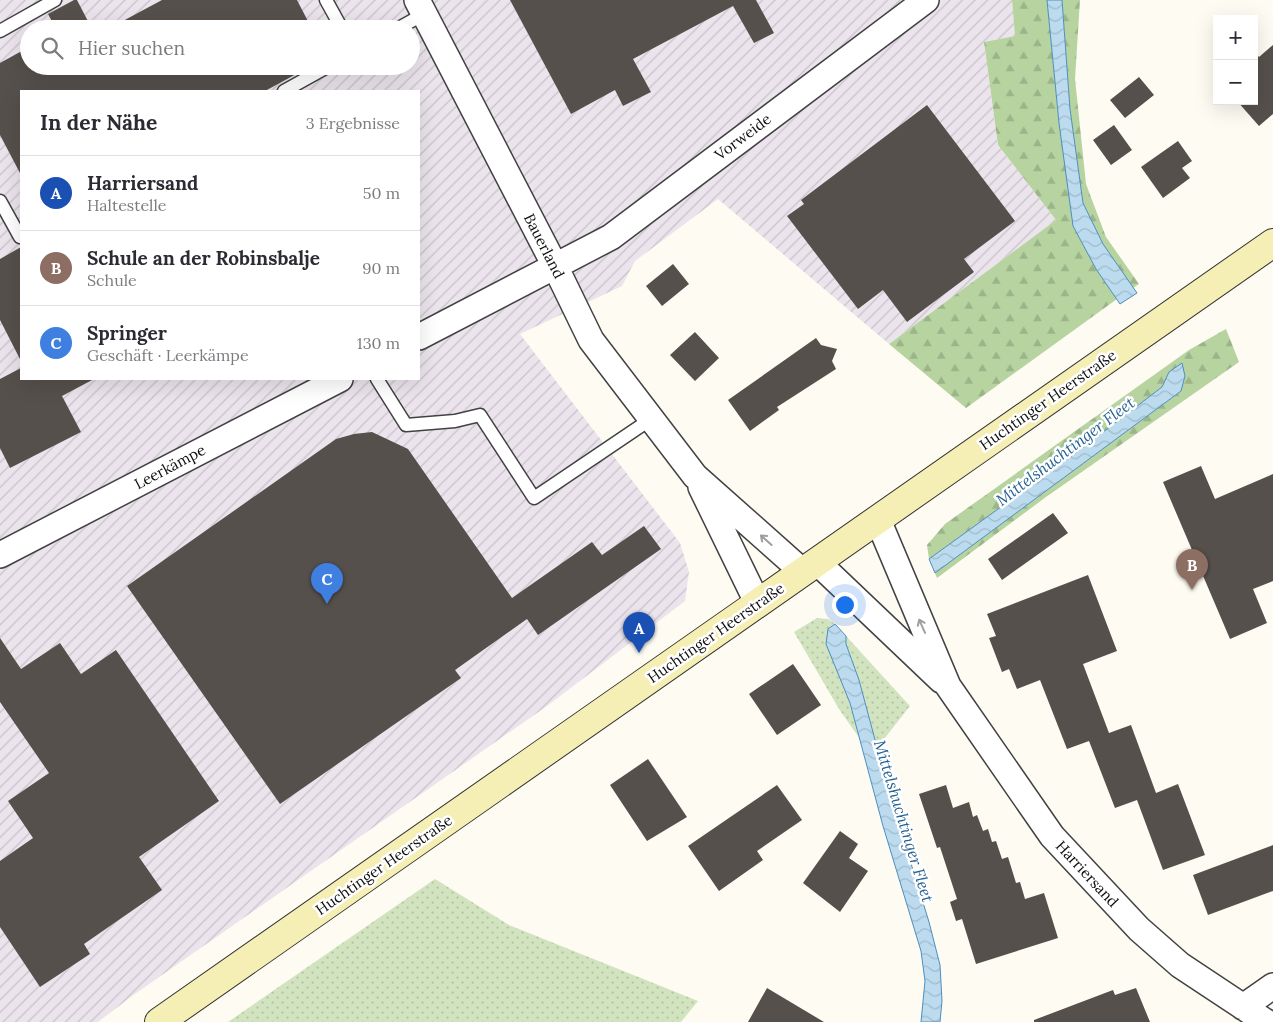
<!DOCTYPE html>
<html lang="de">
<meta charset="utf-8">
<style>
:root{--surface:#fff;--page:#f7f7f7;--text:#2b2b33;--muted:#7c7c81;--line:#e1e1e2;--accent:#2563eb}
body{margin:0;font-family:Lora,serif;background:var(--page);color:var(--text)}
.controls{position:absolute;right:15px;top:15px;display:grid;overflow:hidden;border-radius:0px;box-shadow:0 5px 20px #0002}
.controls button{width:45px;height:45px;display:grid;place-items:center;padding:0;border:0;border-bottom:1px solid var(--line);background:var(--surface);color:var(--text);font:25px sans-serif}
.you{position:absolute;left:844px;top:604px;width:18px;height:18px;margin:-12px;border:4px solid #fff;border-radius:50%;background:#1a73e8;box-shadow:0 0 0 8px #1a73e833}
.badge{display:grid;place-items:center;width:32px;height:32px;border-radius:50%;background:var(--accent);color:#fff;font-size:16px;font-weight:700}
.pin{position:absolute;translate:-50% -41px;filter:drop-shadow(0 1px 2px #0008)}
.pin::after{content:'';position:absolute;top:26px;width:18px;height:15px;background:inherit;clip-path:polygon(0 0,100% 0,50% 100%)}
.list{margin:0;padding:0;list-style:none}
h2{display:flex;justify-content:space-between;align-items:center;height:65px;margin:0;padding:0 20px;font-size:21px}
h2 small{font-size:16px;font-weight:400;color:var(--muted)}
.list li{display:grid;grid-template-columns:32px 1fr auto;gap:15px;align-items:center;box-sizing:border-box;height:75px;padding:0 20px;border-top:1px solid var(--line)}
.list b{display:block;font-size:19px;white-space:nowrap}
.list p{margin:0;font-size:16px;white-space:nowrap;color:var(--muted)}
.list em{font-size:16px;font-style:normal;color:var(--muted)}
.icon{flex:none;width:28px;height:28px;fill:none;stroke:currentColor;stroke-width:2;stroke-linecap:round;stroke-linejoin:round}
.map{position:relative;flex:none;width:1273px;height:1022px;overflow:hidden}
.search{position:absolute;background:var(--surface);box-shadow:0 5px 20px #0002;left:20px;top:20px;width:400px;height:55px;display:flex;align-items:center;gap:12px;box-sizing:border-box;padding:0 18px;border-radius:28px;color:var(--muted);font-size:19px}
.panel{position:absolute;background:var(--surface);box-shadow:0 5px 20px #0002;left:20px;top:90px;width:400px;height:290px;border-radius:0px}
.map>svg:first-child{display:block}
</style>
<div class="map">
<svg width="1273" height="1022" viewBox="0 0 1273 1022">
<defs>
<pattern id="industrial-furrows" width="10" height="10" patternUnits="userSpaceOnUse" patternTransform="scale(1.25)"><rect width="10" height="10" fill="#ebe4ec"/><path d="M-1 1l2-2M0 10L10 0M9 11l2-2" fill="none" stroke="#c8c2c9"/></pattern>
<pattern id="grass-dots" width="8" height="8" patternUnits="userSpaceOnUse" patternTransform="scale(1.25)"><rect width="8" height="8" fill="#d2e4bf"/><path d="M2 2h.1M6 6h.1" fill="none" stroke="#b3c2a3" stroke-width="1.8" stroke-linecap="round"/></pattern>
<pattern id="forest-firs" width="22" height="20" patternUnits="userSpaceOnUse" patternTransform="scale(1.25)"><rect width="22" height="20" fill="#b6d3a0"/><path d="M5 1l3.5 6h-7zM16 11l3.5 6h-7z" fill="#9bb489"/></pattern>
<pattern id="water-waves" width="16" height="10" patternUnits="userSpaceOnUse" patternTransform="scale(1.25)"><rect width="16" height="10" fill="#bcdbef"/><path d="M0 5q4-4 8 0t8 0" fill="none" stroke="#a0bbcc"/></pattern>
</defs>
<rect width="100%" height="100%" fill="#fdfbf2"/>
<!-- industrial -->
<path fill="url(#industrial-furrows)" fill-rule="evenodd" d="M0,0h1012l3,36 -31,6 14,103 58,75 -167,124 -171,-145 -83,62 -13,25 -102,48 160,209 9,29 -4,29 -138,105 -415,290 -34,26h-98zM29,29h382v37h-382zM21,91h398v288h-398z"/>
<!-- grass -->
<path fill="url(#grass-dots)" d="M817,618l11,1 7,5 -7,5 32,110 -21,-30 -45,-77z
M846,636l64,70 -33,42 -18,-68 -13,-36z
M435,879l74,46 189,76 -17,21h-453z"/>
<!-- forest -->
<path fill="url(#forest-firs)" d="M1012,0h35l12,123 37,146 21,30 -151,109 -77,-64 167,-124 -58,-75 -14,-103 31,-6z
M1062,0h18l-5,79 11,105 20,53 33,47 -6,4 -30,-44 -20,-41 -13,-94z
M1226,329l13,33 -193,135 -109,81 -2,-5 246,-182 -12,-19 -7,15 -81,62 -152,110 -2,-14 18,-21 244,-174z"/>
<!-- water -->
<path fill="url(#water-waves)" stroke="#4c8fbe" d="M1047,0h15l8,109 13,94 20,41 34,49 -17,11 -24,-35 -23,-43 -14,-103z
M1182,363l3,13 -4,15 -246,182 -6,-14 152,-110 81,-62 7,-15z
M835,624l11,12v8l13,36 30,112 40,130 11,43 2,36 -2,21h-19l4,-41 -4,-30 -38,-125 -33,-123 -24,-59 2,-15z"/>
<!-- building -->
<path fill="#56504c" d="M74,0h3l15,29h-36l-8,-15z
M162,0h135l15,29h-204z
M510,0h246l18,33 -20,10 -21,-37 -100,53 18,33 -28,14 -8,-16 -44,24z
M1273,45v69l-14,12 -22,-25h17v-50l5,6z
M29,47v19h282l-46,25h-244v84l-21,-40v-72z
M1139,77l15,18 -29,23 -15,-18z
M927,105l88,116 -51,38 10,13 -67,50 -24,-32 -25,19 -71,-93 17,-12 -3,-4z
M1114,125l18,25 -21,15 -18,-25z
M1178,141l14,20 -10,7 8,10 -27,20 -22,-31z
M21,247v114l-21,-41v-61z
M673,264l16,20 -27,22 -16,-20z
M695,332l24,26 -24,23 -25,-26z
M816,338l5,7 16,4 -5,12 4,8 -59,38 2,3 -29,21 -22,-31z
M21,368v11h73l-32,17 19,36 -71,36 -10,-20v-69z
M372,432l36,17 104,149 80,-56 10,13 42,-29 17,23 -123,86 -11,-16 -72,51 6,8 -181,126 -153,-218 209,-147 18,-5z
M1201,466l14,33 58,-25v107l-20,8 14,34 -37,16 -67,-157z
M1053,513l15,20 -66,47 -14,-21z
M1088,575l29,76 -34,13 26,69 22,-8 25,68 22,-9 27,71 -42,15 -26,-70 -22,8 -26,-67 -22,8 -27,-69 -23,9 -8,-20 -7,3 -13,-34 7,-2 -9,-22z
M0,638l21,31 39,-26 21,31 35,-24 103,151 -80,56 23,33 -78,54 6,10 -50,33 -40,-60v-66l33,-23 -25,-37 41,-28 -49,-71z
M793,664l28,41 -44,30 -28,-41z
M648,759l39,58 -40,24 -37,-56z
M777,785l25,35 -45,31 6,9 -44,31 -31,-45z
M946,785l7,23 16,-6 4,15 4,-2 6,16 5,-2 4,13 4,-1 6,18 6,-2 8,26 4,-1 5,17 19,-6 14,45 -82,26 -14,-45 -6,2 -6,-19 7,-3 -17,-52 -3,1 -18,-54z
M840,831l18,13 -9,14 19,13 -28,41 -37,-29z
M1273,845v46l-65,24 -15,-40z
M767,988l57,34h-76z
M1136,988l14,34h-116v-2l79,-30 2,5z"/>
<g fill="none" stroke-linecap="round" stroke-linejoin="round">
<defs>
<path id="lane" d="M326,0l16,29
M397,29l27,-15
M0,31l55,-31
M284,91l45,-25
M0,201l20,36 1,-1
M377,379l29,46 49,-4 25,-6 54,83 117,-79"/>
<path id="street" d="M417,0l138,266 36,74 104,136 108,96
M419,337l192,-100 315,-237
M701,487l57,117
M878,520l70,166 104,150 87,93 41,36 86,57
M0,555l340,-176
M817,562l124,118
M1243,1007l30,-21"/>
<path id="secondary" d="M159,1022l1114,-779"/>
</defs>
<!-- lane casing -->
<use href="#lane" stroke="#424242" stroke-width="15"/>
<!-- street casing -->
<use href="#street" stroke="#424242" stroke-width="28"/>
<!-- secondary casing -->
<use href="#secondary" stroke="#313131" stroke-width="30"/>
<!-- lane -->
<use href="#lane" stroke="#fff" stroke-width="12"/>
<!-- street -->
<use href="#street" stroke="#fff" stroke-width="25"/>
<!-- secondary -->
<use href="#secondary" stroke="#f6efb5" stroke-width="28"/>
</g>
<!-- one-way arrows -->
<defs><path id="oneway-shaft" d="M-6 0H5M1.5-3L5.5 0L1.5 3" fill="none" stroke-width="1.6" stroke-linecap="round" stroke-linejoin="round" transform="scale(1.25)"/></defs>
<g stroke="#9f9f9f">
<use href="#oneway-shaft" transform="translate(766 540) rotate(-138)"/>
<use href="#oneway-shaft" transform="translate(922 626) rotate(-114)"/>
</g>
<g text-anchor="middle" stroke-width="5" stroke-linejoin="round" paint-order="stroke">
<!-- street labels -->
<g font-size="15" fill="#0f0f0f" stroke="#fff">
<text transform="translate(743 137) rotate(-37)" y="5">Vorweide</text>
<text transform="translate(544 246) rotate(63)" y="5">Bauerland</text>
<text transform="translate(1048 400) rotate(-35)" y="5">Huchtinger Heerstraße</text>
<text transform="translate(170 467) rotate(-28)" y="5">Leerkämpe</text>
<text transform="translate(716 633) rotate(-35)" y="5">Huchtinger Heerstraße</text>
<text transform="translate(384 865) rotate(-35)" y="5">Huchtinger Heerstraße</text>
<text transform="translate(1087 874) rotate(47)" y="5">Harriersand</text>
</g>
<!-- water labels -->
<g font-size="16" font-style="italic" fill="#266292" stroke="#fff">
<text transform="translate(1065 451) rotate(-37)" y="6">Mittelshuchtinger Fleet</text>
<text transform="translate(904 821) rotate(73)" y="6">Mittelshuchtinger Fleet</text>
</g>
</g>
</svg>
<div class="controls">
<button>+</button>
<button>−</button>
</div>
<div class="you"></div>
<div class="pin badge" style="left:639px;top:653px;background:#1a4fb4">A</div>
<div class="pin badge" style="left:1192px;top:590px;background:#8d6e63">B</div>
<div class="pin badge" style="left:327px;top:604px;background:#3f7fe0">C</div>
<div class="search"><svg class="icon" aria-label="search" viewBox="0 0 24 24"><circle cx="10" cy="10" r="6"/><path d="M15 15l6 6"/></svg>Hier suchen</div>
<section class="panel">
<h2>In der Nähe<small>3 Ergebnisse</small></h2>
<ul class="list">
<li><span class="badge" style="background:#1a4fb4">A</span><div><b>Harriersand</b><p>Haltestelle</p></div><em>50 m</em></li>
<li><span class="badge" style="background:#8d6e63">B</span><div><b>Schule an der Robinsbalje</b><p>Schule</p></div><em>90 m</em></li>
<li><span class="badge" style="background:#3f7fe0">C</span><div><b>Springer</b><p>Geschäft · Leerkämpe</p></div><em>130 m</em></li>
</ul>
</section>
</div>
